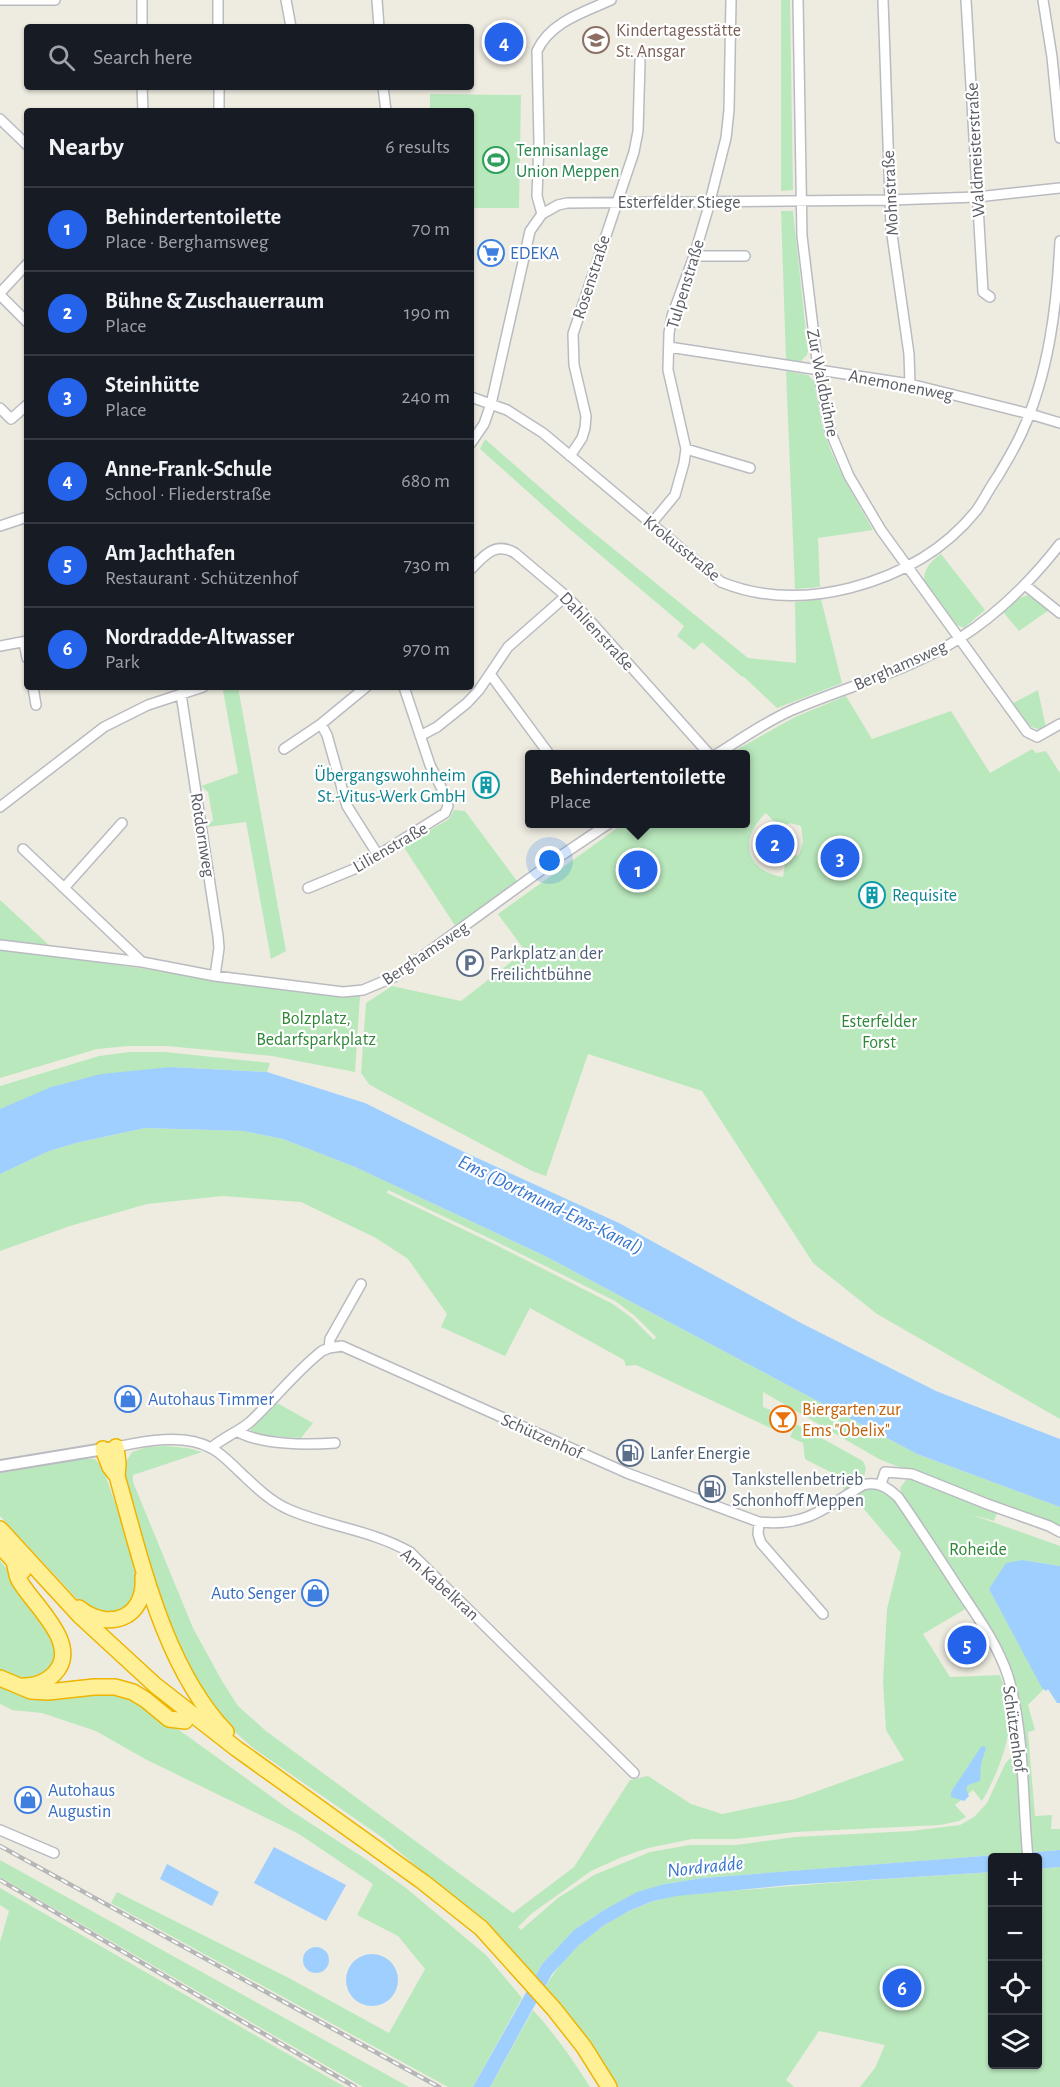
<!DOCTYPE html>
<meta charset="utf-8">
<style>
:root{--surface:#171b24;--page:#20242c;--text:#f1f3f6;--muted:#9ea1a6;--line:#363941;--accent:#2563eb}
body{margin:0;font-family:"Alegreya Sans",sans-serif;background:var(--page);color:var(--text)}
.controls{position:absolute;right:18px;bottom:18px;display:grid;overflow:hidden;border-radius:6px;box-shadow:0 2px 4px #0004}
.controls button{width:54px;height:54px;display:grid;place-items:center;padding:0;border:0;border-bottom:2px solid var(--line);background:var(--surface);color:var(--text);font:30px sans-serif}
.you{position:absolute;left:550px;top:861px;width:21px;height:21px;margin:-15px;border:4px solid #fff;border-radius:50%;background:#1a73e8;box-shadow:0 0 0 9px #1a73e833}
.badge{display:grid;place-items:center;width:39px;height:39px;border-radius:50%;background:var(--accent);color:#fff;font-size:20px;font-weight:700}
.pin{position:absolute;translate:-50% -50%;border:3px solid #fff;box-shadow:0 2px 6px #0006}
.popup{position:absolute;left:525px;top:750px;width:225px;height:78px;box-sizing:border-box;display:grid;place-content:center;border-radius:6px;background:var(--surface);filter:drop-shadow(0 2px 4px #0005);font-size:20px;white-space:nowrap;color:var(--muted)}
.popup b{font-size:22px;color:var(--text)}
.popup::after{content:'';position:absolute;left:50%;top:100%;margin-left:-12px;border:12px solid transparent;border-top-color:var(--surface)}
.list{margin:0;padding:0;list-style:none}
h2{display:flex;justify-content:space-between;align-items:center;height:78px;margin:0;padding:0 24px;font-size:26px}
h2 small{font-size:20px;font-weight:400;color:var(--muted)}
.list li{display:grid;grid-template-columns:39px 1fr auto;gap:18px;align-items:center;box-sizing:border-box;height:84px;padding:0 24px;border-top:2px solid var(--line)}
.list b{display:block;font-size:22px;white-space:nowrap}
.list p{margin:0;font-size:20px;white-space:nowrap;color:var(--muted)}
.list em{font-size:20px;font-style:normal;color:var(--muted)}
.icon{flex:none;width:33px;height:33px;fill:none;stroke:currentColor;stroke-width:2;stroke-linecap:round;stroke-linejoin:round}
.map{position:relative;flex:none;width:1060px;height:2087px;overflow:hidden}
.search{position:absolute;background:var(--surface);box-shadow:0 2px 4px #0004;left:24px;top:24px;width:450px;height:66px;display:flex;align-items:center;gap:15px;box-sizing:border-box;padding:0 21px;border-radius:6px;color:var(--muted);font-size:22px}
.panel{position:absolute;background:var(--surface);box-shadow:0 2px 4px #0004;left:24px;top:108px;width:450px;height:582px;border-radius:6px}
.map>svg:first-child{display:block}
</style>
<div class="map">
<svg width="1060" height="2087" viewBox="0 0 1060 2087">
<rect width="100%" height="100%" fill="#eeece0"/>
<!-- green -->
<path fill="#bae8bd" fill-rule="evenodd" d="M781,0h9l3,190 -12,1z
M430,94l91,1 -2,113h-48v-97h-41z
M781,211h12l15,140 -1,4 -7,7 -14,-2z
M786,371l22,4 6,6 8,44 8,24 14,30 29,51 -55,8 2,49 -25,2z
M485,439l88,77 175,142 48,5 -1,-61 26,-3 21,84 -65,25 -33,-31 -3,-1 -39,-34 -8,8 -17,-14 7,-10 -119,-101 -85,-76z
M941,554l44,56 -21,18 -7,-3 -33,-45c0,-12 8,-20 17,-26z
M1028,595l21,15 -30,21 -16,-19 16,-14z
M231,687h7l48,264 -15,8 -25,-137 -39,5 6,-7 -5,-28 -7,-6 37,-13 -15,-83z
M1038,690l8,38 -4,2 -11,-3 -18,-24z
M846,696l26,43 79,-28 39,62 42,-24 4,4 10,-2 14,22v646l-183,-105 -64,-51 -111,-172 -114,-37 -42,122 -14,-5 -153,-81 -10,-6 -8,-11 5,-70 26,-17 69,15 64,-50 -27,-37 125,-90h123v-70h-17l66,-37zM766,813l14,15 10,-5 11,3 2,16 -4,13 -13,2 -3,20c-38,-6 -45,-38 -17,-64z
M454,810l11,1 52,70 -61,46 -53,-81 46,-27z
M0,900l49,45 -49,-5z
M0,949h7l249,36 104,11 -5,76 -83,-16 -105,-10h-39l-31,3 -97,29z
M129,1052h36l105,11 -3,9 -96,-5 -171,42v-23l99,-30z
M145,1128l98,3 40,8 72,28 190,89 372,198 143,53v25l-181,-73 -116,-67v15l8,3 -2,5 14,7 -4,10 -143,-67 -10,1 -2,-6 -94,-52 -25,48 -64,-29 6,-13 -39,-55 -32,-21 -75,-36 -78,-6 -76,8 -77,22 -70,25v-77l49,-23 27,-8zM388,1190l105,50 122,61 20,15 21,21 -2,3 -22,-22 -19,-14 -121,-61 -105,-50z
M277,1403l36,20 -12,15 -48,-3 -2,-2v-4z
M796,1424l67,37 3,7 -3,13 -19,9 -6,-14 -33,-17 -2,-16 -13,-6z
M165,1446l23,2 14,4 -69,23v7l60,146 29,53 16,25 28,25 247,182 61,-46 56,-87 18,-4 43,28 31,10 73,-15 109,-39 -18,-30 -3,-49 4,-72 14,-56 -48,-57c20,-12 30,-11 45,8l69,104 -44,26 27,43 50,-2c4,12 9,24 10,36 2,27 -14,67 -28,90l-9,-11 -18,15 11,12 -7,4 -19,4 -145,7 -59,7h-44l-44,9 -26,9 -31,14 -60,43 -13,13 3,3 37,-32 36,-23 56,-23 40,-7h46l59,-8 116,-6 49,-6 14,-8 13,-14 18,-39 7,-8 4,3 1,3 6,82 -1,9 -319,25 -38,6 -61,26 -30,20 -32,34 -7,12 -58,-58 -94,-80 -130,-90 -36,-32 -42,-74 -48,-153 -4,-22 9,-15 15,-5z
M80,1459h15l8,9 31,91 5,22 -11,28 -18,7 -30,-14 -80,-86v-43z
M910,1479h5l83,31 -4,11 -24,-7 90,32v20l-38,-6 -33,29 55,100 -16,16 7,25 -7,2 7,84 17,-1 -1,14h9v21l-28,2 -8,-114 -5,-37 -7,-28 -12,-27 -94,-144 -6,-14 6,-8z
M0,1560c17,23 49,60 56,87 3,11 -6,26 -16,30 -15,5 -27,2 -40,-7z
M0,1687c7,3 14,7 22,9 29,9 62,-6 93,-2 15,2 29,12 42,20l133,96 77,50 39,28 80,67 36,43 -49,89h-25l-337,-184 6,-11 170,85 102,56 36,-64 -27,-33 -41,-21 16,-31 -74,-50 -154,-75 -49,-28 -54,-18 -30,-3 -12,-6z
M0,1860l409,227h-46l-363,-210z
M1060,1867v220h-200l15,-19 10,-23 -66,-14 -33,49 8,7h-176l-8,-15 -66,-83c23,-41 63,-71 107,-87 33,-11 70,-10 104,-13 79,-7 158,-12 237,-17v192h46v-195z
M0,1888l345,199h-345v-145l9,-31 -9,-6z
M533,2010c22,24 40,50 57,77h-100z"/>
<!-- water -->
<path fill="#9fcfff" d="M171,1067l96,5 98,31 99,49 155,71 182,100 135,68 124,48v68l-143,-53 -372,-198 -190,-89 -72,-28 -40,-8 -98,-3 -69,15 -27,8 -49,23v-65l51,-22 50,-13z
M1022,1560l38,6v137h-3l-9,-14 -2,2 -4,-3 -53,-99 17,-26z
M984,1746l2,2 -5,16 -1,17 -12,4 -2,4 3,7 -5,5 -13,-4v-5l30,-45z
M274,1847l72,38 -20,36 -72,-38z
M1060,1850v17l-22,2v-11h-46v14l-203,13 -112,11 -24,5 -24,10 -26,15 -24,19 -27,29 -62,113h-17l69,-123 32,-34 30,-20 33,-18 28,-8 38,-6z
M167,1864l52,28 -7,14 -52,-27z
M303 1960a13 13 0 1 1 26 0a13 13 0 1 1-26 0Z
M346 1980a26 26 0 1 1 52 0a26 26 0 1 1-52 0Z"/>
<g fill="none" stroke-linecap="round" stroke-linejoin="round">
<defs>
<path id="minor" d="M0,0h55
M142,0v27
M218,0v27
M286,0l5,27
M377,0l2,27
M798,0l4,236 16,133 12,62 19,45 32,54 146,202 10,5 23,-13
M883,0l8,228 18,126 1,30
M966,0l17,292 7,5
M1043,0l9,57 8,81
M142,87l1,24
M219,87v24
M383,87l3,24
M0,119l27,26
M542,214l-5,-18 2,-53 -2,-92c13,-29 47,-39 74,-51
M694,256h51
M0,293l27,-29
M0,295l27,27
M669,347l241,37 120,30 30,9
M471,397l36,13 36,23 178,149c42,17 85,17 129,6 50,-13 93,-36 126,-77 8,-11 14,-24 22,-35 8,-14 17,-28 24,-44 27,-59 35,-127 38,-191
M0,408l11,11 16,-14
M471,443l13,-19 7,-20 39,-173 12,-17 16,-9 9,-2 323,-3 87,-3 83,-9
M686,449l64,19
M570,456l12,-18 3,-10 1,-12 -12,-51 -1,-31 61,-182 4,-21 2,-70
M651,524l24,-29 9,-32 2,-14 -18,-79 1,-37 3,-17 22,-60 14,-47 18,-71 3,-28 2,-110
M0,526l27,-9
M471,569c13,-13 24,-28 44,-16l51,43 17,17 126,141
M1025,585l35,28
M24,642l3,16
M0,646l27,-5
M490,674l59,80
M33,687l3,18
M181,694l37,242 1,12 -4,28
M321,724l6,11 20,71 31,49
M420,736l17,-9 30,-24 12,-13 29,-43 58,-51
M284,749l37,-25 45,-37
M717,754c24,-15 48,-32 75,-44 56,-24 117,-39 168,-72 39,-25 72,-58 100,-94
M0,807l104,-80 44,-22 55,-18
M23,849l119,113
M64,888l58,-65
M308,888l51,-21 86,-54 3,-7 -2,-9 -16,-32 -26,-78
M0,945l142,17 73,14 128,16 20,-2 31,-13 168,-122 46,-31
M329,1348l1,-9 31,-55
M238,1432c25,13 69,13 97,11
M116,1447c28,-6 69,-14 95,1 12,6 21,17 31,26 15,14 29,28 48,36 40,17 81,20 120,42l224,221
M211,1448c13,-11 27,-16 39,-26 25,-23 45,-50 72,-71l7,-3 13,-2 285,127 132,49c47,5 66,-14 104,-37 15,-4 24,2 35,12 21,30 41,61 61,92 18,27 39,56 49,87 17,58 14,122 20,182
M881,1484l4,-12 27,2 75,30 62,22 11,6
M759,1522l-1,12 3,9 62,71
M0,1830l54,23"/>
<path id="tertiary" d="M0,1466l110,-18"/>
<path id="trunk" d="M116,1447l2,17 -1,12c24,84 47,191 109,256
M103,1449l7,18 7,9
M0,1529l80,87 75,69 82,64 186,133 58,46 73,81 30,38 25,40
M0,1546l23,25
M14,1562c2,5 2,13 5,18 13,24 64,65 35,94 -8,8 -19,12 -30,12
M79,1608c30,24 67,10 64,-31
M0,1678l31,13 17,1 46,-5h21l18,5 13,8 23,19 16,2"/>
</defs>
<!-- minor casing -->
<use href="#minor" stroke="#b9bbc1" stroke-width="12"/>
<!-- tertiary casing -->
<use href="#tertiary" stroke="#b9bbc1" stroke-width="14"/>
<!-- trunk casing -->
<use href="#trunk" stroke="#eeb400" stroke-width="18"/>
<!-- minor -->
<use href="#minor" stroke="#fff" stroke-width="9"/>
<!-- tertiary -->
<use href="#tertiary" stroke="#fff" stroke-width="10"/>
<!-- trunk -->
<use href="#trunk" stroke="#fff095" stroke-width="15"/>
<defs>
<path id="rail" d="M0,1846l439,241
M0,1880l355,207"/>
</defs>
<!-- rail casing -->
<use href="#rail" stroke="#b5b6b6" stroke-width="4.5"/>
<!-- rail -->
<use href="#rail" stroke="#fff" stroke-width="2" stroke-dasharray="7" stroke-linecap="butt"/>
</g>
<!-- icons -->
<defs>
<symbol id="school-ring" viewBox="-11 -11 22 22"><circle r="9.5" fill="#fff" stroke="#8d6e63" stroke-width="1.5"/><path d="M0-5L7-2L0 1L-7-2ZM-4 1L0 2.5L4 1V4Q0 6-4 4Z" fill="#8d6e63"/></symbol>
<symbol id="stadium-ring" viewBox="-11 -11 22 22"><circle r="9.5" fill="#fff" stroke="#2e9e5b" stroke-width="1.5"/><path d="M0-5a6.5 5 0 1 0 0 10a6.5 5 0 1 0 0-10ZM-3.5-1.8h7v3.6h-7Z" fill="#2e9e5b"/></symbol>
<symbol id="supermarket-ring" viewBox="-11 -11 22 22"><circle r="9.5" fill="#fff" stroke="#3f7fe0" stroke-width="1.5"/><path d="M-6-5.5h2.5l.6 2H6L4.5 2H-2.5L-4.4-4H-6ZM-1.5 3.2a1.3 1.3 0 1 0 .1 0ZM3 3.2a1.3 1.3 0 1 0 .1 0Z" fill="#3f7fe0"/></symbol>
<symbol id="building-ring" viewBox="-11 -11 22 22"><circle r="9.5" fill="#fff" stroke="#0f9aa8" stroke-width="1.5"/><path d="M-4-6H4V6H1V3H-1V6H-4ZM-2.5-4.3h1.7v1.8h-1.7ZM.8-4.3h1.7v1.8H.8ZM-2.5-1h1.7V.8h-1.7ZM.8-1h1.7V.8H.8Z" fill="#0f9aa8"/></symbol>
<symbol id="parking-ring" viewBox="-11 -11 22 22"><circle r="9.5" fill="#fff" stroke="#5c6f8a" stroke-width="1.5"/><path d="M-3.5-5.5H1a3.5 3.5 0 0 1 0 7H-1V5.5H-3.5ZM-1-3.4V-.6H.8a1.4 1.4 0 0 0 0-2.8Z" fill="#5c6f8a"/></symbol>
<symbol id="shop-ring" viewBox="-11 -11 22 22"><circle r="9.5" fill="#fff" stroke="#3f7fe0" stroke-width="1.5"/><path d="M-5-2.5h2.3a2.7 3.5 0 0 1 5.4 0H5L5.5 6h-11ZM-1.5-2.5h3a1.5 2.3 0 0 0-3 0Z" fill="#3f7fe0"/></symbol>
<symbol id="bar-ring" viewBox="-11 -11 22 22"><circle r="9.5" fill="#fff" stroke="#e8710a" stroke-width="1.5"/><path d="M-6-5H6L.8 .8V4.5H3.5V6h-7V4.5H-.8V.8Z" fill="#e8710a"/></symbol>
<symbol id="fuel-ring" viewBox="-11 -11 22 22"><circle r="9.5" fill="#fff" stroke="#5c6f8a" stroke-width="1.5"/><path d="M-5.5-6h7V0h2V4h1.3V-2.5L3-4.5l.8-.8L6-3V5H2.5V1h-1V6h-7ZM-4.2-4.7v3.2H.2V-4.7Z" fill="#5c6f8a"/></symbol>
</defs>
<g fill-rule="evenodd">
<use href="#school-ring" x="581" y="25" width="30" height="30"/>
<use href="#stadium-ring" x="481" y="145" width="30" height="30"/>
<use href="#supermarket-ring" x="476" y="238" width="30" height="30"/>
<use href="#building-ring" x="471" y="770" width="30" height="30"/>
<use href="#building-ring" x="857" y="880" width="30" height="30"/>
<use href="#parking-ring" x="455" y="948" width="30" height="30"/>
<use href="#shop-ring" x="113" y="1384" width="30" height="30"/>
<use href="#bar-ring" x="768" y="1404" width="30" height="30"/>
<use href="#fuel-ring" x="615" y="1438" width="30" height="30"/>
<use href="#fuel-ring" x="697" y="1474" width="30" height="30"/>
<use href="#shop-ring" x="300" y="1578" width="30" height="30"/>
<use href="#shop-ring" x="13" y="1785" width="30" height="30"/>
</g>
<g text-anchor="middle" stroke-width="4.5" stroke-linejoin="round" paint-order="stroke">
<!-- education labels -->
<g font-size="18" fill="#785e54" stroke="#fff" text-anchor="start">
<text x="616" y="36">Kindertagesstätte<tspan x="616" dy="21">St. Ansgar</tspan></text>
</g>
<!-- leisure labels -->
<g font-size="18" fill="#27864d" stroke="#fff" text-anchor="start">
<text x="516" y="156">Tennisanlage<tspan x="516" dy="21">Union Meppen</tspan></text>
</g>
<!-- street labels -->
<g font-size="18" fill="#595d63" stroke="#fff">
<text transform="translate(975 150) rotate(-93)" y="6">Waldmeisterstraße</text>
<text transform="translate(890 193) rotate(-93)" y="6">Mohnstraße</text>
<text x="679" y="208">Esterfelder Stiege</text>
<text transform="translate(591 277) rotate(-72)" y="6">Rosenstraße</text>
<text transform="translate(685 284) rotate(-73)" y="6">Tulpenstraße</text>
<text transform="translate(823 383) rotate(79)" y="6">Zur Waldbühne</text>
<text transform="translate(901 385) rotate(11)" y="6">Anemonenweg</text>
<text transform="translate(682 548) rotate(39)" y="6">Krokusstraße</text>
<text transform="translate(597 631) rotate(47)" y="6">Dahlienstraße</text>
<text transform="translate(900 665) rotate(-24)" y="6">Berghamsweg</text>
<text transform="translate(203 835) rotate(81)" y="6">Rotdornweg</text>
<text transform="translate(390 847) rotate(-30)" y="6">Lilienstraße</text>
<text transform="translate(425 953) rotate(-34)" y="6">Berghamsweg</text>
<text transform="translate(542 1436) rotate(24)" y="6">Schützenhof</text>
<text transform="translate(440 1584) rotate(42)" y="6">Am Kabelkran</text>
<text transform="translate(1015 1729) rotate(82)" y="6">Schützenhof</text>
</g>
<!-- shop labels -->
<g font-size="18" fill="#366cbe" stroke="#fff" text-anchor="start">
<text x="510" y="259">EDEKA</text>
<text x="148" y="1405">Autohaus Timmer</text>
<text x="296" y="1599" text-anchor="end">Auto Senger</text>
<text x="48" y="1796">Autohaus<tspan x="48" dy="21">Augustin</tspan></text>
</g>
<!-- culture labels -->
<g font-size="18" fill="#0d838f" stroke="#fff" text-anchor="end">
<text x="466" y="781">Übergangswohnheim<tspan x="466" dy="21">St.-Vitus-Werk GmbH</tspan></text>
<text x="892" y="901" text-anchor="start">Requisite</text>
</g>
<!-- service labels -->
<g font-size="18" fill="#4e5e75" stroke="#fff" text-anchor="start">
<text x="490" y="959">Parkplatz an der<tspan x="490" dy="21">Freilichtbühne</tspan></text>
<text x="650" y="1459">Lanfer Energie</text>
<text x="732" y="1485">Tankstellenbetrieb<tspan x="732" dy="21">Schonhoff Meppen</tspan></text>
</g>
<!-- park labels -->
<g font-size="18" fill="#2d8737" stroke="#fff">
<text x="316" y="1024">Bolzplatz,<tspan x="316" dy="21">Bedarfsparkplatz</tspan></text>
<text x="879" y="1027">Esterfelder<tspan x="879" dy="21">Forst</tspan></text>
<text x="978" y="1555">Roheide</text>
</g>
<!-- food labels -->
<g font-size="18" fill="#c56008" stroke="#fff" text-anchor="start">
<text x="802" y="1415">Biergarten zur<tspan x="802" dy="21">Ems "Obelix"</tspan></text>
</g>
<!-- water labels -->
<g font-size="20" font-style="italic" fill="#3776cd" stroke="#fff">
<text transform="translate(551 1204) rotate(26)" y="7">Ems (Dortmund-Ems-Kanal)</text>
<text transform="translate(705 1866) rotate(-6)" y="7">Nordradde</text>
</g>
</g>
</svg>
<div class="controls">
<button>+</button>
<button>−</button>
<button><svg class="icon" aria-label="locate" viewBox="0 0 24 24"><circle cx="12" cy="12" r="6"/><path d="M12 2v4M12 18v4M2 12h4M18 12h4"/></svg></button>
<button><svg class="icon" aria-label="layers" viewBox="0 0 24 24"><path d="M12 4l9 5-9 5-9-5zM3 14l9 5 9-5"/></svg></button>
</div>
<div class="you"></div>
<div class="pin badge" style="left:638px;top:870px">1</div>
<div class="popup"><b>Behindertentoilette</b>Place</div>
<div class="pin badge" style="left:775px;top:844px">2</div>
<div class="pin badge" style="left:840px;top:858px">3</div>
<div class="pin badge" style="left:504px;top:42px">4</div>
<div class="pin badge" style="left:967px;top:1645px">5</div>
<div class="pin badge" style="left:902px;top:1988px">6</div>
<div class="search"><svg class="icon" aria-label="search" viewBox="0 0 24 24"><circle cx="10" cy="10" r="6"/><path d="M15 15l6 6"/></svg>Search here</div>
<section class="panel">
<h2>Nearby<small>6 results</small></h2>
<ul class="list">
<li><span class="badge">1</span><div><b>Behindertentoilette</b><p>Place · Berghamsweg</p></div><em>70 m</em></li>
<li><span class="badge">2</span><div><b>Bühne &amp; Zuschauerraum</b><p>Place</p></div><em>190 m</em></li>
<li><span class="badge">3</span><div><b>Steinhütte</b><p>Place</p></div><em>240 m</em></li>
<li><span class="badge">4</span><div><b>Anne-Frank-Schule</b><p>School · Fliederstraße</p></div><em>680 m</em></li>
<li><span class="badge">5</span><div><b>Am Jachthafen</b><p>Restaurant · Schützenhof</p></div><em>730 m</em></li>
<li><span class="badge">6</span><div><b>Nordradde-Altwasser</b><p>Park</p></div><em>970 m</em></li>
</ul>
</section>
</div>
